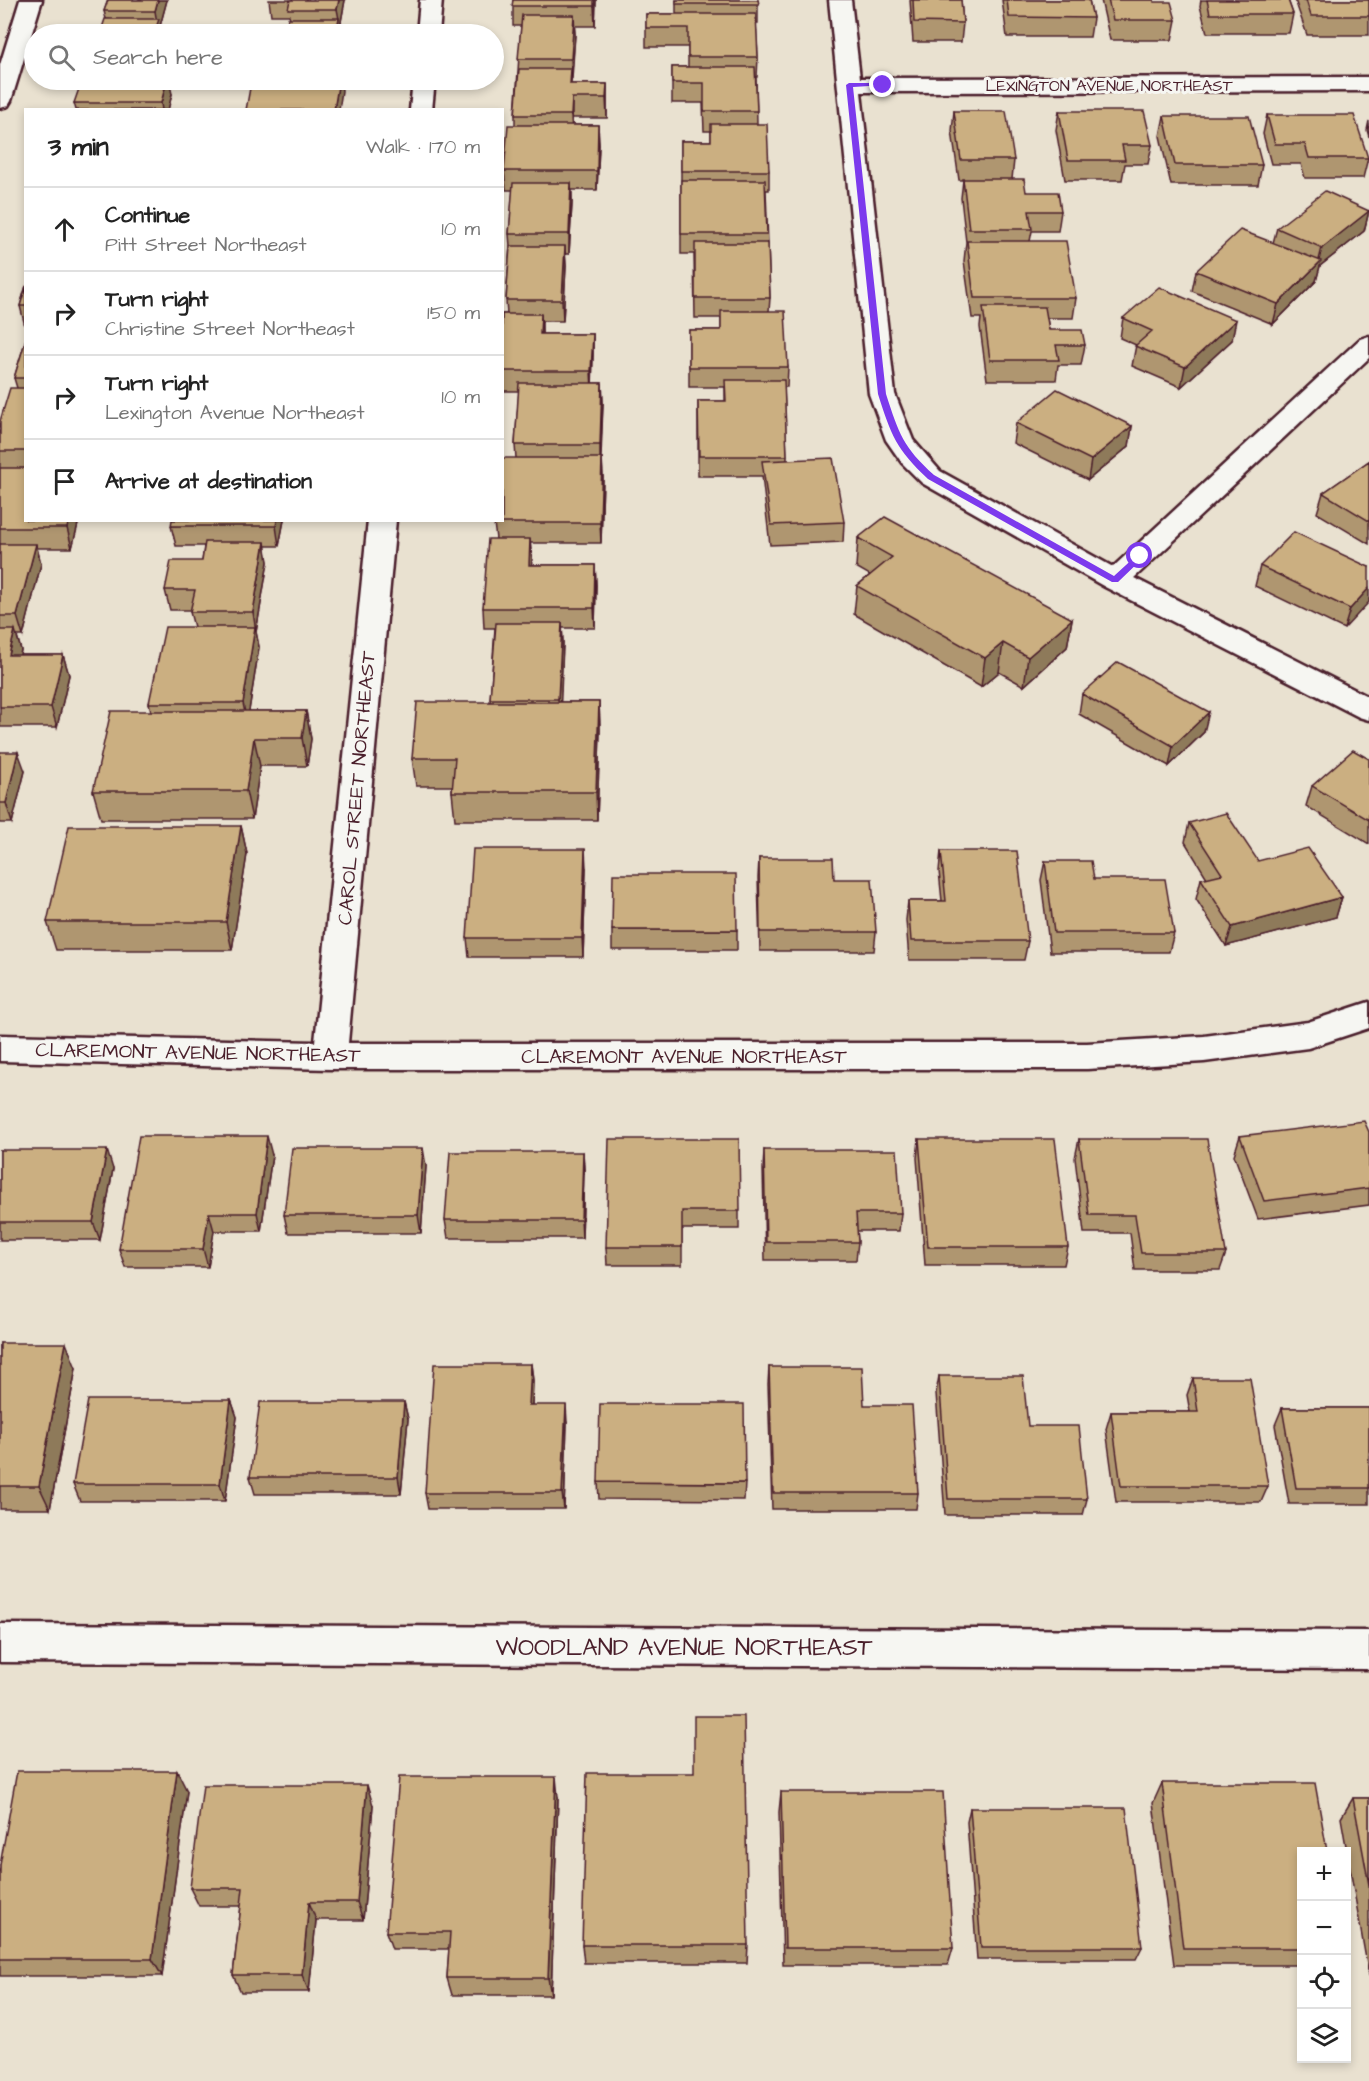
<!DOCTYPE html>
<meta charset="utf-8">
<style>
:root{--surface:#fff;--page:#f2f2f2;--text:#222;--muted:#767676;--line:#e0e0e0}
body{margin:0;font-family:"Architects Daughter",sans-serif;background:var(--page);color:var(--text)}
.controls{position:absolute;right:18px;bottom:18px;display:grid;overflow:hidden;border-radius:0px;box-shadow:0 3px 9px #0003}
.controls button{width:54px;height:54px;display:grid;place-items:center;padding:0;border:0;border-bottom:2px solid var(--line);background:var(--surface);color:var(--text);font:30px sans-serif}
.stop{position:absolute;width:18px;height:18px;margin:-14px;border:4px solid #7c3aed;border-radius:50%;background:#fff}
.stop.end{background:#7c3aed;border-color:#fff;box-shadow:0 2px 6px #0008}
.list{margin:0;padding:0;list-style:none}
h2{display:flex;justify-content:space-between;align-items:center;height:78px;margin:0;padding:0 24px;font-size:26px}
h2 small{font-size:20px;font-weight:400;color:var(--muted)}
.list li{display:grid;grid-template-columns:39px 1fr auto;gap:18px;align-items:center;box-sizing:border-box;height:84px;padding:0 24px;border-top:2px solid var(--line)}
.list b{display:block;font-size:22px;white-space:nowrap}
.list p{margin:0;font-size:20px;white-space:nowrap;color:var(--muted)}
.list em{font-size:20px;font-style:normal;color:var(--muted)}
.icon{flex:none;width:33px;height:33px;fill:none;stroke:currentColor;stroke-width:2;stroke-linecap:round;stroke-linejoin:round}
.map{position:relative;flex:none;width:1369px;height:2081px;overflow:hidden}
.search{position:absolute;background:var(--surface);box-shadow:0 3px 9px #0003;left:24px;top:24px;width:480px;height:66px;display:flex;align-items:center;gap:15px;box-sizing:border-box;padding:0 21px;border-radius:33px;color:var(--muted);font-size:22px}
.panel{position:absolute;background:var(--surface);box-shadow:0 3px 9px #0003;left:24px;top:108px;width:480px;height:414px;border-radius:0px}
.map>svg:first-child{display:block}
</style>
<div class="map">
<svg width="1369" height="2081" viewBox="0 0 1369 2081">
<rect width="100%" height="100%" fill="#e9e1d0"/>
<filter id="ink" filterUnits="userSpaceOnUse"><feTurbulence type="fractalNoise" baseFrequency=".0167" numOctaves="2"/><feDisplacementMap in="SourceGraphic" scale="12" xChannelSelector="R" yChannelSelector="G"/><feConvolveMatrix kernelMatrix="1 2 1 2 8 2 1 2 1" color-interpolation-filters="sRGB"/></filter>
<g filter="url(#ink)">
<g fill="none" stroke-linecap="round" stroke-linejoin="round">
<defs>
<path id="minor" d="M20,0h22l-31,101 -3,5 -8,2v-43z
M420,0h22l-3,34h-22z
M829,0h22l9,78 509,-1v14l-508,1 34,302 18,46 27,31 173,96 247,-228 9,-3v22l-235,220 235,119v23l-10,-3 -254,-130 -183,-104 -20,-20 -16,-23 -17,-46z
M413,80h22l-3,30h-22z
M368,520h28l-48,523h739l117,-7 104,-14 61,-20v26l-61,20 -104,14 -117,7h-757l-330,-8v-26l315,7z
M0,1624l1369,7v38l-1369,-7z"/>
</defs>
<!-- minor casing -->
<use href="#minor" stroke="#4a1f2b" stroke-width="5"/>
<!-- minor -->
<use href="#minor" fill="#f6f6f2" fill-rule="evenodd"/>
</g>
<!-- wall -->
<path fill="#af966f" stroke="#4a1f2b" stroke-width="1.5" d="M108,0h59l-7,26 -54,-7 -2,-8z
M269,0h76l-5,27 1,7h-56l5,-16 -1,-3h-18z
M513,0h83l-1,26h-21l1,8 -4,50h36v34h-35v7h26l1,20 -2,45h-25v13l-3,51h-4l1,12 -3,55h-21v13h51v20l-1,29h10l1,20 -2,55h1l1,20 -2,65h-71l1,22h64l1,20 -1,43h-33l1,15 -3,59h39l1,28 -3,90h-142l-3,-28v-6h-36l-4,-28 78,-56 5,-74h-11l-1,-20 13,-69 -2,-16 22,-65 -1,-13 4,-54h-17v-77h5l-1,-14 4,-54 -1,-12 4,-44h-7l-2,-19 11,-46v-10l6,-89h-8z
M676,0h82v23h-2l2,34 -1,20h-1l1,47 12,47v19h-3l4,108 -1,13 19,56 -1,20h-3l3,73 57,62 -1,20 -73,3 -8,-69h-64v-75h27v-14h-36v-57h32v-12h-26l-1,-64h-13v-113h30v-10h-7l-1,-28h-31v-36h16v-20h-42v-33h30z
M910,0h51l2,23 -2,19h-48z
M1002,0h87l4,18 -3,19h-83z
M1101,0h53v2l22,18 -4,20h-62z
M1201,0h87l5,14 -4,19h-82l-7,-27z
M1295,0h74v35h-62z
M172,94l-4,16h-92l-2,-7z
M954,111l60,49 -2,19 14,13 35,19 -3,20h-26l-2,10 46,57 -3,20h-26l2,12 36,15 -4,20h-23l-2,15h-69l-7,-53 1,-9h-9l-8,-57 2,-19 -5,-44 2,-18h-4l-7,-49z
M1059,111l93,34 -4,19h-23l-3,16h-57l-9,-50z
M1267,115l101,43 -5,20h-58l-4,-14h-30l-8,-30z
M1164,116l98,49 -4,20h-87l-11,-49z
M1369,121v16l-2,-7z
M1369,211l-5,20 -44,35 -4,15 -43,43 -81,-33 4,-20 77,-28 4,-15z
M26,286v40h-1l-5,-20z
M1123,318l109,22 -51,47 -49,-21 4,-21 -16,-7z
M26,339v181h53l-7,28h-35l4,16 -18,72h-6l4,14 -1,5h43l6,20 -12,52h-57v-306l17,-33 -3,-10z
M1016,423l116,3 -3,20 -41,34 -75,-37z
M1369,461v83l-52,-31 6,-20z
M284,520l-5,26h-14l3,16 -12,70 3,15 -10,64h57l5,28 -4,27h-47l-8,53h-151l-8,-28 58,-80 -2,-8 45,-76 -4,-15 1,-2h-21l-5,-20 37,-29 2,-15h-28l-5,-20z
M858,538l214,81 -5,28 -43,39 -25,-14 -18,15 -127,-73 3,-28 13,-11 -14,-8z
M1260,566l109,1 -25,62 -89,-43z
M1082,694l122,38 -35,34 -90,-52z
M0,752l25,19 -13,52h-12z
M1369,759v85l-63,-38 6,-20z
M1189,823l69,38 84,36 -6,20 -110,29 -30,-47 5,-20 6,-1 -22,-36z
M241,826l6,28 -15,96h-176l-9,-28z
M941,851l87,90 -4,19h-115l-3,-40 2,-19h34l-3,-30z
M759,858l75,21 42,53 -2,19h-114l-2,-73z
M1045,861l129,72 -5,19h-119l-9,-72z
M586,868l-3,89h-114l-2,-19z
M612,930h125v20h-125z
M1369,1132v73l-111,14 -24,-64 6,-19z
M739,1139v90h-57v36h-75l-1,-18z
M919,1139l149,108 -4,18h-139l-8,-107z
M1079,1139l147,114 -6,17h-85l-5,-37h-46l-9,-75z
M0,1150l113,19 -13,71h-100z
M764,1150l137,63 -2,18h-42l1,11 -2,18h-91l-2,-91z
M583,1152l1,18 -2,68h-134l-3,-18z
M272,1155l-11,76h-47l-6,36h-83l-6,-18z
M426,1166l-5,67h-133l-4,-18z
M0,1343l76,25 -26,141h-50z
M531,1364l2,17 -1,24 35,17 -3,87h-136l-3,-16z
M769,1367l95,38 54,88 -2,16h-144l-4,-125z
M939,1376l89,50 59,73 -4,16h-138l-9,-122z
M1193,1378l75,108 -7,16h-145l-10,-73 5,-17h79l-3,-17z
M231,1400l6,17 -12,84h-145l-7,-17z
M404,1402l4,17 -7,75h-146l-5,-17z
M1282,1408h87v96h-80l-14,-79z
M598,1482l147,1 -1,17 -145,-1z
M694,1773l54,172 -1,18h-163l-2,-18z
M1162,1783l140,68v114h-128l-21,-162z
M187,1791l-25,185h-162v-111z
M781,1792l172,156 -5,17h-165l-4,-153z
M558,1797l-7,198h-99l-5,-17 2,-29h-57l-6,-17z
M1353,1798h16v178l-28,-158z
M373,1805l-10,115h-47l-7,72h-68l-8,-17 8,-69h-42l-9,-18z
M970,1808l172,139 -6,12h-159l-10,-137z"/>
<!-- shaded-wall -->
<path fill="#8e7a5a" stroke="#4a1f2b" stroke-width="1.5" d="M158,0h9l-7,26 1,8h-7l3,-11 -2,-12z
M339,0h6l-5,27 1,7h-5l3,-15 -2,-10z
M594,0h2l-1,26 -1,-20z
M574,15l1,19 -3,45 -1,-20z
M167,80h2l3,14 -4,16h-6l-1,-7z
M339,80h2l1,11 -3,19h-5z
M607,84v34l-1,-20z
M572,98v37l-1,-20z
M598,125l1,20 -2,45v-19z
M571,183l1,20 -3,51v-20z
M1369,211l-5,20 -44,35 -4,15 -43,43 5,-20 40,-40 4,-16z
M565,246l1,20 -3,55 -1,-21z
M541,314l1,20h-2z
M1236,320l-4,20 -51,47 4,-20z
M593,334v20l-1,37 -1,-20z
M602,383l1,20 -3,62v-20z
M1132,426l-3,20 -41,34 3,-20z
M602,458l1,20 -2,65 -1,-20z
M69,520h10l-7,28 -5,-20z
M277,520h7l-5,26 -3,-20z
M530,539l2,20 -2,26 -1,-20z
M265,542l3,20 -12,70 -3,-20z
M36,544l5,20 -18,72 -6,-20z
M595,565l1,20 -1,43 -1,-20z
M1369,588v14l-25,27 6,-20z
M1072,619l-5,28 -43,39 4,-29z
M562,623l1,20 -3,76 -2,-20z
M255,627l4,20 -12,76 -4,-20z
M15,630l6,20 -6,25 -6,-20z
M1003,643l-4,29 -18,15 4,-29z
M63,655l6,20 -12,52 -6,-20z
M599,702l1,28 -3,90 -1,-28z
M306,711l5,28 -4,27 -5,-28z
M1209,712l-5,20 -35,34 4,-20z
M254,738l6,28 -8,53 -6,-28z
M18,752l7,19 -13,52 -6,-20z
M241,826l6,28 -15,96 -6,-28z
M585,849l1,19 -3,89 -1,-19z
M1342,897l-6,20 -110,29 6,-19z
M267,1136l5,19 -11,76 -4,-18z
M423,1148l3,18 -5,67 -3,-18z
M107,1150l6,19 -13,71 -7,-18z
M583,1152l1,18 -2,68 -1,-18z
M209,1213l5,18 -6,36 -5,-18z
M66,1343l10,25 -26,141 -11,-23z
M531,1364l2,17 -2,41 -2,-17z
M231,1400l6,17 -12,84 -5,-17z
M404,1402l4,17 -7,75 -3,-17z
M566,1405l1,17 -3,87 -2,-16z
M177,1771l10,20 -25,185 -10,-17z
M556,1777l2,20 -7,198 -3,-17z
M367,1785l6,20 -10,115 -6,-18z
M309,1902l7,18 -7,72 -7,-17z"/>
<!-- building -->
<path fill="#cbaf81" stroke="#4a1f2b" stroke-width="1.5" d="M108,0h50l-3,11h-51z
M290,0h49l-2,9h-49z
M513,0h81v6h-82z
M676,0h82l1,4h-83z
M913,0h48l2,23 -49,-1z
M1007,0h82l4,18 -84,-1z
M1108,0h46v2h17l5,18h-63z
M1207,0h81l5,14h-83z
M1306,0h63v16h-58z
M646,14h110l2,43h-70v-29h-42z
M522,15h52l-3,44h-53z
M288,18h51l-3,16h-51z
M105,19h54l-5,15h-54z
M672,67h83l2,44h-53v-28h-32z
M519,69h52l-1,15h37l-1,14h-34l-1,17h-56z
M82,80h85l-6,23h-87z
M278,80h61l-5,30h-88l4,-22h26z
M954,111h52l8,49h-53z
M1059,111h85l8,34h-30l3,15h-57z
M1267,115h87l14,43h-59l-4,-14h-30z
M1164,116h85l13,49h-87z
M711,124h56l2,47h-88v-30h30z
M508,125h90l-1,46h-93z
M963,179h61l2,13h32l3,19h-32l3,18h-63z
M681,180h84l2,54h-86z
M513,183h58l-2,51h-60z
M1325,191l44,20 -47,37 -45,-20z
M1240,230l81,31 -43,43 -82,-33z
M967,241h99l10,57h-102z
M695,243h73l2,55h-75z
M510,246h55l-3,54h-56z
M26,286v20h-6z
M1159,287l77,33 -51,47 -50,-21 17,-15 -29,-13z
M983,307h62l4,23h33l3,15h-29l3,15h-69z
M721,311h64l3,56h-99v-37h32z
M502,314h39l-1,20h53l-2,37h-89z
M26,339v39h-12z
M725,380h59l3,76h-88l-1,-55h28z
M519,383h83l-2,62h-85z
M10,388h16v63h-26v-30z
M1057,389l75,37 -41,34 -75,-37z
M502,458h100l-2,65h-106v-3h8z
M833,458l11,64 -73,3 -9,-64z
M1369,461v60l-46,-28z
M0,468h26v52h43l-2,8h-67z
M885,517l187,102 -44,38 -25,-14 -18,15 -128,-72 35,-29 -34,-19z
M172,520h105l-1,6h-105z
M1294,532l75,35v21l-19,21 -90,-43z
M488,539h42l-1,26h66l-1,43h-111z
M205,542h60l-12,70h-63l5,-22h-30l6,-29h31z
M0,544h36l-19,72h-17z
M496,623h66l-4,76h-68z
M165,627h90l-12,76h-94z
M0,630h15l-6,25h54l-12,52h-51z
M1118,662l91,50 -36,34 -91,-52z
M417,702h182l-3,90h-144l3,-34h-43z
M111,711h195l-4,27h-48l-8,53h-153z
M1353,750l16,9v61l-57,-34z
M0,752h18l-12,51h-6z
M1226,813l32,48 50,-13 34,49 -110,30 -31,-48 21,-5 -33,-51z
M69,826h172l-15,96h-179z
M473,849h112l-3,89h-115z
M941,851h76l11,90h-117l-3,-40h38z
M759,858h74l1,21h38l4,53h-116z
M1045,861h46l3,18h71l9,54h-120z
M613,874h123l1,56h-125z
M1364,1121l5,11v56l-105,13 -24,-65z
M139,1136h128l-10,77h-48l-6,36h-84z
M609,1139h130l1,72h-58v36h-76z
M919,1139h136l13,108h-140z
M1079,1139h128l19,114h-85l-6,-38h-46z
M292,1148h131l-5,67h-134z
M0,1150h107l-14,72h-93z
M764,1150h133l4,63h-45l2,29h-92z
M450,1152h133l-2,68h-136z
M0,1343h66l-27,143h-39z
M434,1364h97l-2,41h37l-4,88h-137z
M769,1367h93l2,38h48l6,88h-145z
M939,1376h84l5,50h51l8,73h-139z
M1193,1378h57l18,108h-147l-10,-74h87z
M88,1400h143l-11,84h-147z
M260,1402h144l-6,75h-148z
M600,1404h144l1,79 -147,-1z
M1282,1408h87v80h-73z
M694,1716h50l4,229h-166l5,-172h107z
M17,1771h160l-25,188h-152v-94z
M399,1777h157l-8,201h-101l3,-46h-64z
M1162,1783h153l12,68h-25v97h-119z
M203,1785h164l-10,117h-48l-7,73h-69l10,-87h-53z
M781,1792h162l10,156h-168z
M1353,1798h16v87z
M970,1808h156l16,139h-161z"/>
</g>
<!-- route -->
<path fill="#7c3aed" d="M849,83h34l3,2 -33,2 33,307c13,40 17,53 48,81l180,101 24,-22h5v4l-25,24h-6l-184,-103c-32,-30 -37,-44 -50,-85l-32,-309z"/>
<g text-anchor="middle" stroke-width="6" stroke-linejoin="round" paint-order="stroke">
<!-- far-street labels -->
<g font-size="16" fill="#4a1f2b" stroke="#f6f6f2">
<text x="1109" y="91">LEXINGTON AVENUE NORTHEAST</text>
</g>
<!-- street labels -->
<g font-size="20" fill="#4a1f2b" stroke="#f6f6f2">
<text transform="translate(356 788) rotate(-85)" y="7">CAROL STREET NORTHEAST</text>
<text transform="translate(198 1052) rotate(1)" y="7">CLAREMONT AVENUE NORTHEAST</text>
<text x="684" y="1063">CLAREMONT AVENUE NORTHEAST</text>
</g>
<!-- near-street labels -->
<g font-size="24" fill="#4a1f2b" stroke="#f6f6f2">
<text x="684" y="1655">WOODLAND AVENUE NORTHEAST</text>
</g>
</g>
</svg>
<div class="controls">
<button>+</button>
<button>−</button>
<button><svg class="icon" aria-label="locate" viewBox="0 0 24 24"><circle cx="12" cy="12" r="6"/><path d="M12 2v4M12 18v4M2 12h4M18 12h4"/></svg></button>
<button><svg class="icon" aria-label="layers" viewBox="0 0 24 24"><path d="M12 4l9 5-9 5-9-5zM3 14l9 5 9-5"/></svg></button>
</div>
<div class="stop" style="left:1140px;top:556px"></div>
<div class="stop end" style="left:883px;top:85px"></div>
<div class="search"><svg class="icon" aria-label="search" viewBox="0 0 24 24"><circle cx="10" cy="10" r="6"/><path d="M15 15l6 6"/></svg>Search here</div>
<section class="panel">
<h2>3 min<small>Walk · 170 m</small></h2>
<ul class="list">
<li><svg class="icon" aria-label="ahead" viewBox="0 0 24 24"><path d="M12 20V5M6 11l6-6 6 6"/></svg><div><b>Continue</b><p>Pitt Street Northeast</p></div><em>10 m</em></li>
<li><svg class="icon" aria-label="right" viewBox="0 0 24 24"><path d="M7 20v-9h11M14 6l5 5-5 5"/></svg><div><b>Turn right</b><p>Christine Street Northeast</p></div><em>150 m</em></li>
<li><svg class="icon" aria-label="right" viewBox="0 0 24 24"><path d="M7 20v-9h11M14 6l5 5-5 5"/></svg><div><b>Turn right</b><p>Lexington Avenue Northeast</p></div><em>10 m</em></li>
<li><svg class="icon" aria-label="arrive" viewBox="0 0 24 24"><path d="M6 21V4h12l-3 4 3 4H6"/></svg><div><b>Arrive at destination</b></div></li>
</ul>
</section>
</div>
